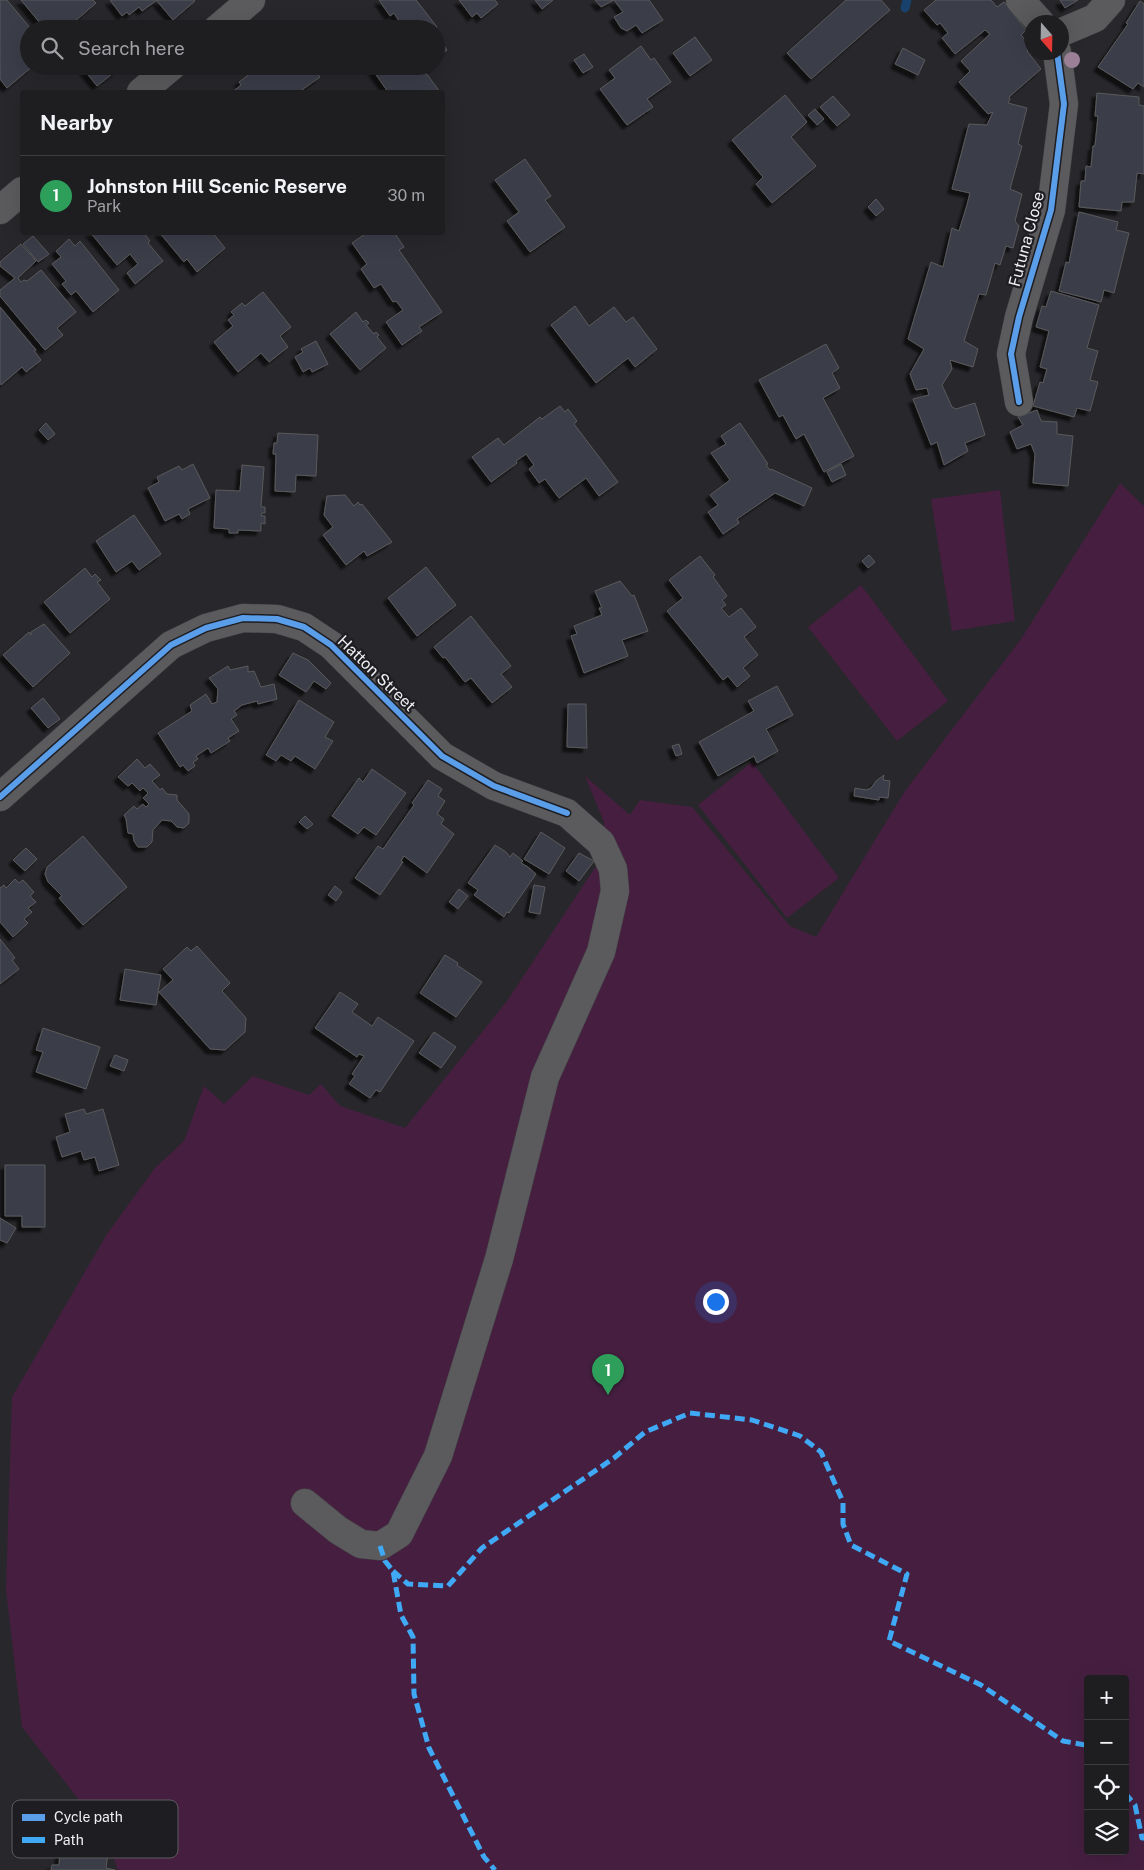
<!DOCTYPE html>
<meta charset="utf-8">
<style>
:root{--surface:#1e1d20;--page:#262629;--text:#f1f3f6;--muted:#a1a2a5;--line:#3c3b3e;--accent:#a9a8ac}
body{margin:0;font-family:"Public Sans",sans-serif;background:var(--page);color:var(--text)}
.controls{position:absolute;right:15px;bottom:15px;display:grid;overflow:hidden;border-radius:5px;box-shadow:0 5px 20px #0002}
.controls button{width:45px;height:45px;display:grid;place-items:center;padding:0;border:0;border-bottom:1px solid var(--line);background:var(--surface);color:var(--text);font:25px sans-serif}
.compass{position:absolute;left:1024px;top:15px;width:45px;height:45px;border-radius:50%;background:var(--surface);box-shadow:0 5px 20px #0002;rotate:160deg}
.you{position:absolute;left:715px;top:1301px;width:18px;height:18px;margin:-12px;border:4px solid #fff;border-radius:50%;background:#1a73e8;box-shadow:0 0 0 8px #1a73e833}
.badge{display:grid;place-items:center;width:32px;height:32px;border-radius:50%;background:var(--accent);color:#fff;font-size:16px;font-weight:700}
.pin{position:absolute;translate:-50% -41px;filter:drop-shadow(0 1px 2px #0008)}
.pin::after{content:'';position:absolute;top:26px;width:18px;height:15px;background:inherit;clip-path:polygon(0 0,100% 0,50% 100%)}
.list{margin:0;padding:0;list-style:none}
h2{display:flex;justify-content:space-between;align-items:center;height:65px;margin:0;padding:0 20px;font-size:21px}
h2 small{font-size:16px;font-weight:400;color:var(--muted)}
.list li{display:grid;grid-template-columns:32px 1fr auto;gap:15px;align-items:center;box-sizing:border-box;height:80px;padding:0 20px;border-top:1px solid var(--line)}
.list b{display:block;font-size:19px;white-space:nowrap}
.list p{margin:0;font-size:16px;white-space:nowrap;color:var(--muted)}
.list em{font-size:16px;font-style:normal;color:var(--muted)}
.icon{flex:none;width:28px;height:28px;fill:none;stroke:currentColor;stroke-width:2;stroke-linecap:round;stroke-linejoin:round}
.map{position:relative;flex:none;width:1144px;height:1870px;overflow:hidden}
.search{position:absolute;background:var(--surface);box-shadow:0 5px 20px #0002;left:20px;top:20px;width:425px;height:55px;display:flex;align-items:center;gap:12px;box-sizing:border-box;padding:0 18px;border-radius:28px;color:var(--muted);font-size:19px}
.panel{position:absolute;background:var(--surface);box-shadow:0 5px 20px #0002;left:20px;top:90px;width:425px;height:145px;border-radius:5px}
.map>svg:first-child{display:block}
</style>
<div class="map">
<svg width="1144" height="1870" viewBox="0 0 1144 1870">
<defs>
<filter id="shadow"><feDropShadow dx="-4.5" dy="4.5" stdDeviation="1" flood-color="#0009"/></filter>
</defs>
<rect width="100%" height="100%" fill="#28272b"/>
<!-- green -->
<path fill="#461f40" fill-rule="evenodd" d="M1120,483l24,23v1364h-1026l-19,-52 -20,-18 -57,-73 -16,-137 6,-193 95,-163 48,-66 29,-27 20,-55 20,18 29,-28 56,19 12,-11 19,22 65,22 102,-127 95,-144 2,-35 -19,-46 45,39 10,-15 52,7 98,119 26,11 89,-146 116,-152zM1088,1679h37v172h-37z
M1000,490l15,131 -63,10 -21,-132z
M861,585l87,116 -51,40 -89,-114z
M752,762l87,116 -52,40 -89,-113z"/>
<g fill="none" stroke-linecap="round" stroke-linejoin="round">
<!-- stream -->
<path stroke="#18426c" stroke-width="9" d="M905,8l2,-8"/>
</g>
<!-- building -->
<path fill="#3b3d49" stroke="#5a5a5c" filter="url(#shadow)" d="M0,0h7l24,29h-2v37h4l-26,22 -7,-9z
M21,0h72l3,3 -30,26h-17l-7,-8 -2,2z
M110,0h47l-15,11 -3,-4 -10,8 -2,-3 -5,4z
M158,0h36l1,1 -22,19 -16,-19z
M379,0h37l21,27 -3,2h-45l10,-8 -5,-8 -4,3z
M459,0h36l3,4 -17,14 -4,-5 -5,4z
M535,0h18l-11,9z
M595,0h19l-13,7z
M614,0h35l14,20 -21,13 -6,-8 -9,6 -6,-3 -7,-11 9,-5z
M846,0h35l9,10 -79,69 -24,-26z
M936,0h55l6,7 7,-5 22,28 -5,5 10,12 -4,4 14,18 -32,28 1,2 -2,4 19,5 -9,36 4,2 -12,43 12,5 -7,27 4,5 -6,22 -7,-2 -6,19 -5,-2 -9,32 -7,-1 -15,47 14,8 -5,18 -23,-7 2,9 -10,16 10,22 4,2 19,-6 10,32 -20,8 3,8 -24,14 -7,-23 -6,3 -18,-46 16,-4 -2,-7 -11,2 -6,-16 14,-25 -16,-10 23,-77 12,5 9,-39 7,3 8,-26 3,-12 -18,-4 17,-65 18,1 6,-13 -5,2 -29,-32 11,-11 -9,-10 29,-27 -5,-4 -30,24 -13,-16 6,-5 -8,-10 -3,2 -13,-15z
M1060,0h18l-13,8z
M1140,1l4,3v83l-6,-4 -5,6 -35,-22 30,-43 -2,-1z
M436,34l11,16 -11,8z
M695,37l17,23 -22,16 -17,-23z
M641,46l10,14 3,-2 17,24 -24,17 6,8 -26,18 -27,-36 15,-11 -6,-8z
M903,48l22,12 -7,15 -23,-11z
M584,54l9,13 -10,6 -9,-13z
M81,66h39l1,1 -24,19z
M260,66h52l8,11 -21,15h-67l9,-7 -2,-3z
M370,66h66l-10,7 14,19h-52z
M1097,93l42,4v8l5,1v68l-7,-1 -3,29h-12l-1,9 -42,-4 2,-26h4l1,-15 5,1 2,-21h2l3,-30h-3z
M785,95l22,27 -16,15 25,29 -44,37 -16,-19 7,-7 -31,-37z
M833,96l17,19 -13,11 -17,-19z
M815,109l9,10 -7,6 -9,-10z
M525,159l26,37 -6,4 20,27 -35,25 -23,-31 12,-9 -24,-32z
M876,199l8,10 -8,7 -8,-9z
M1079,212l39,10 -2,8 13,3 -15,60 -10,-3 -3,12 -42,-11 7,-29 3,1z
M90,232h53l7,9 -2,2 15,18 -28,23 -8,-11 11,-9 -8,-10 -13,11z
M159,232h53l13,16 -28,24 -10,-13 -3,3z
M368,232h26l10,15 -5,3 43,62 -23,15 3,4 -20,14 -16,-23 17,-12 -7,-9 -3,1 -12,-18 -7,4 -13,-19 6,-5 -15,-21z
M33,236l16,18 -11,8 -15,-18z
M69,239l6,7 5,-5 39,49 -26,22 -17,-21 -5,4 -9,-11 4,-3 -14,-17 9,-7 -5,-6z
M21,244l15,17 -18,17 3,4 3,-2 3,1 14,-11 35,42 -19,16 6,7 -18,15 -45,-54v-6l15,-12 -15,-12v-4z
M1051,291l48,14 -12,43 11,3 -8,29 8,2 -8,29 -13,-3 -3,9 -41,-11 7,-24 3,1 4,-14 -7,-2 9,-36 -13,-4 6,-21 4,1z
M263,292l28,35 -11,9 8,11 -19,15 -8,-9 -23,19 -24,-30 19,-16 -5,-6 6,-5 -3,-3 11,-9 3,3z
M575,306l14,20 25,-19 12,15 7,-5 24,32 -22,18 -7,-9 -32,25 -45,-58z
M0,307l36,43 -2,1 7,9 -15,12 -4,-5 -21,18 -1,-2z
M356,312l7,10 3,-2 3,3 -3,2 8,9 2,-2 3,3 -2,2 9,11 -26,22 -30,-36z
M316,341l12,23 -16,8 -2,-4 -7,4 -8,-15 8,-5 -2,-3z
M826,344l13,24 -7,5 8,15 -17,10 31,58 -30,16 -20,-38 -8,5 -13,-24 -4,2 -20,-37z
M560,406l5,6 3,-3 9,12 -3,3 44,58 -19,14 -13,-18 -27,20 -14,-19 -6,4 -10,-14 5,-4 -8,-11 -10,7 1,2 -26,19 -19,-25 26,-19 6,7 36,-28 2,2z
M1037,410l4,11 16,1v12l16,2 -5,50 -35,-3 2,-29 -4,-10 -14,5 -7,-17 13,-7 -5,-8z
M46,423l9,11 -7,6 -9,-10z
M740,423l28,41 -2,1 4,5 1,-1 41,19 -8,18 -29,-13 -38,26 2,4 -16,11 -15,-22 10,-7 -8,-10 20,-15 -19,-27 15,-9 -5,-8z
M278,433l40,2 -2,41 -20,-1 -1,17 -20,-1 1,-37h-3l1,-11h3z
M193,464l17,34 -22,11 2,5 -8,5 -3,-5 -14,7 -17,-33 11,-6 -2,-5 22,-11 3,4z
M841,464l5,11 -14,7 -5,-10z
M242,465l22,2 -3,40h4v6h-3l-1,3h4v8l-4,-1v8l-23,-1v3h-9v-4l-15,-1 2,-38 24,1z
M345,495l9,11 4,-4 2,3 2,-1 30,38 -25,14 -3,-5 -18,14 -23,-30 10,-8 -9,-12 3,-19z
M134,515l27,39 -22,16 -7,-9 -16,11 -20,-31z
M869,555l6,7 -7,6 -6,-7z
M700,556l15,19 -2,2 14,19 -5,4 4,5 -5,3 8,9 12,-9 15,19 -12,10 14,18 -15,13 7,8 -13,11 -9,-11 -5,4 -56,-69 16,-13 -14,-18z
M426,567l30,38 -39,31 -29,-38z
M85,568l7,9 3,-3 6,6 -4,2 13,17 -40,34 -26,-31z
M620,581l12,15 2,-1 14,36 -26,9 6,16 -44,17 -13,-37 6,-2 -3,-8 28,-11 -3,-7h3l-7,-17z
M471,616l40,50 -10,8 11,13 -20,16 -21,-25 -6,4 -20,-25 -2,1 -9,-11z
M44,624l26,29 -37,34 -30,-32 26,-23 2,3v-3z
M293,653l15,7 23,23 -5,6 -12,-8 -8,11 -27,-17z
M228,666l2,4 18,-4v6l6,-1 7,16 13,-3 3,15 -19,5 -1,-3 -15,4 -8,6 3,4 -6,4 8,12 -11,7 2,3 -19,12 -3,-5 -12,8 2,3 -5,3 2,4 -7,5 -5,-6 -3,2 -22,-34 34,-22 -2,-6 16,-11 6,10 5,-2 1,-13 -9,-11z
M777,686l16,29 -27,14 12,22 -21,12 -3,-7 -36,20 -19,-34 55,-31 -6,-10z
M43,698l17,21 -12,9 -17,-20z
M299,700l35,22 -9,15 8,4 -18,28 -20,-13 -4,5 -10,-6 -5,6 -10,-6z
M568,704h18l1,44 -20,-1z
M679,744l3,10 -6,2 -4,-10z
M137,759l8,9 5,-4 10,11 -8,6 8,9 2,-2 5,6 10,1v5l12,14v9l-5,5 -7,-1 -6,-6 -9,-1 -9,10 -1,12 -5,5h-9l-4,-6 -1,-7 -5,-1 -2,-14 -2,-4 10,-9 3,3 6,-5 3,3 3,-3 -6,-6 5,-5 -5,-5 -3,3 -8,-8 -4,3 -10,-9z
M372,769l34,24 -30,42 -12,-8 -6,7 -26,-18 27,-38 4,4z
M884,775l-1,5 7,1 -2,17 -9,-1v3l-25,-4 1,-8 11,2 5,-2 5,-7z
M428,780l14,9 -4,7 7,5 -8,13 7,5 -3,5 13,10 -27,39 -23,-17 -3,5 2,1 -23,33 -25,-17 23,-32 5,3 31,-44 -2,-2z
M305,816l8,8 -6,5 -8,-7z
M541,832l24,16 -16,26 -25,-15z
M83,836l44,51 -44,38 -24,-27 3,-2 -14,-14 -3,-8 2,-7z
M495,845l11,7 4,5 3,-4 10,8 -2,2 7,4 8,7 -27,39 -2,-1 -3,5 -30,-22 4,-5 -10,-7z
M26,848l11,11 -12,12 -12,-11z
M579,853l15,8 -15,20 -13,-10z
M15,879l4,4 4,-3 11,12 -4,4 6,6 -8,6 4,4 -8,7 4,4 -15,14 -13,-15v-34l4,-3 2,3z
M534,885l11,2 -5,27 -11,-2z
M335,886l7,6 -6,9 -8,-6z
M459,889l9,7 -10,13 -9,-7z
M0,939l15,19 -3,2 7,9 -19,15z
M197,946l33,37 -8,8 24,27 -1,14 -20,18 -15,-1 -51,-57 14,-12 -10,-11 24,-22 4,4z
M445,955l13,8 -1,2 25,17 -26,35 -36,-24z
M125,969l36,6 -5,30 -36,-5z
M340,992l18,12 -6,8 20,14 6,-9 36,24 -34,51 -4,-2 -6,8 -21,-14 6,-8 -3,-2 12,-18 -5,-2 -2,3 -42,-29z
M43,1028l57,19 -14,42 -50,-17 7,-20 -7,-2z
M434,1032l22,15 -15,21 -22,-15z
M115,1055l13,5 -4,11 -14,-5z
M84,1109l2,5 17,-5 16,56 -20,6 -4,-14 -11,3 -3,-9 -19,6 -6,-20 14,-5 -5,-18z
M5,1165h40v62h-23v-11h-17z
M0,1218l16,10 -9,15 -7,-3z
M71,1849l37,4 -2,15 9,2h-64l1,-5h7l1,-13h11z"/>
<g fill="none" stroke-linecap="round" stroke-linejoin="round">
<defs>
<path id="minor" d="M1020,0l20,22
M217,29l34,-29
M1062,32l33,-14 16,-18
M141,92l31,-26
M0,210l22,-19
M1019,402l-8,-48 8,-37 32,-107 13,-106 -7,-52
M0,797l171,-152 35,-17 37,-10 34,1 27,8 27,18 111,111 52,30 73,27 34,30 12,26 2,22 -14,61 -56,125 -46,182 -61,197 -39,78 -19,12 -19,-2 -23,-14 -33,-27"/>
</defs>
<!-- minor casing -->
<use href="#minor" stroke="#454548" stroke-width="29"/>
<!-- minor -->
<use href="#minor" stroke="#5b5b5e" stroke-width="28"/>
<!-- quiet -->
<path stroke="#3fa9f5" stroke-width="5" stroke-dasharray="10 5" stroke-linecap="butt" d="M380,1546l5,15 8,10 8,44 12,22 1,57 15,54 55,109 11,13
M393,1571l15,13 40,2 34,-38 132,-90 31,-26 45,-19 62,7 48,16 21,16 22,50v22l8,21 56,29 -18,67 92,44 82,56 23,4 2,2
M1125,1793l10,12 7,33h2"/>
<defs>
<path id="cycleway" d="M1019,402l-8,-48 8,-37 32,-107 13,-106 -7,-52
M0,797l171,-152 35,-17 37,-10 34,1 27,8 27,18 111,111 52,30 73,27"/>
</defs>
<!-- cycleway casing -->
<use href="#cycleway" stroke="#1d1d22" stroke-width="9"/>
<!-- cycleway -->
<use href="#cycleway" stroke="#5a9eea" stroke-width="6"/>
</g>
<!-- trees -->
<circle fill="#9c8097" cx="1072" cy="60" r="8"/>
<g text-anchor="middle" stroke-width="4.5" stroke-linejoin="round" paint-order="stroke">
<!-- street labels -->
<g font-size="16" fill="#efeef2" stroke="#1d1d22">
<text transform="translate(1026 239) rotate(-75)" y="6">Futuna Close</text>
<text transform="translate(377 673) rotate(44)" y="6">Hatton Street</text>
</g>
</g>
<!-- legend -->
<rect x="12" y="1800" width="166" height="58" rx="8" fill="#1d1d22" stroke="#5c5c60" stroke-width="1"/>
<rect x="22" y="1814" width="23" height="7" fill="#5a9eea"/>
<rect x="22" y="1837" width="23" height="6" fill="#3fa9f5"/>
<g font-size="14" fill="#efeef2">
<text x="54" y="1822">Cycle path</text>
<text x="54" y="1845">Path</text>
</g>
</svg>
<div class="controls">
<button>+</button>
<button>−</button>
<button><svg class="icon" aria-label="locate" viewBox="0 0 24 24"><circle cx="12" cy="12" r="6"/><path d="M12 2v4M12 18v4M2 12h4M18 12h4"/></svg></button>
<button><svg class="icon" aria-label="layers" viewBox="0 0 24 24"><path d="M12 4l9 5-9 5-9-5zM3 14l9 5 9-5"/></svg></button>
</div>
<svg class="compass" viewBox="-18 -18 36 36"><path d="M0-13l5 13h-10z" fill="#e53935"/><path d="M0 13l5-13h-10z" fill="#a1a2a5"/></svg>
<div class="you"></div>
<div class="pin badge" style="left:608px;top:1395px;background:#2e9e5b">1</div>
<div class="search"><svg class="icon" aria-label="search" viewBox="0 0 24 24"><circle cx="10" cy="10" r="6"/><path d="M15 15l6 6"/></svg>Search here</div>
<section class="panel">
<h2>Nearby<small></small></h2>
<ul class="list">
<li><span class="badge" style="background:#2e9e5b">1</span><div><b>Johnston Hill Scenic Reserve</b><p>Park</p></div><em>30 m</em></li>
</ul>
</section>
</div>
